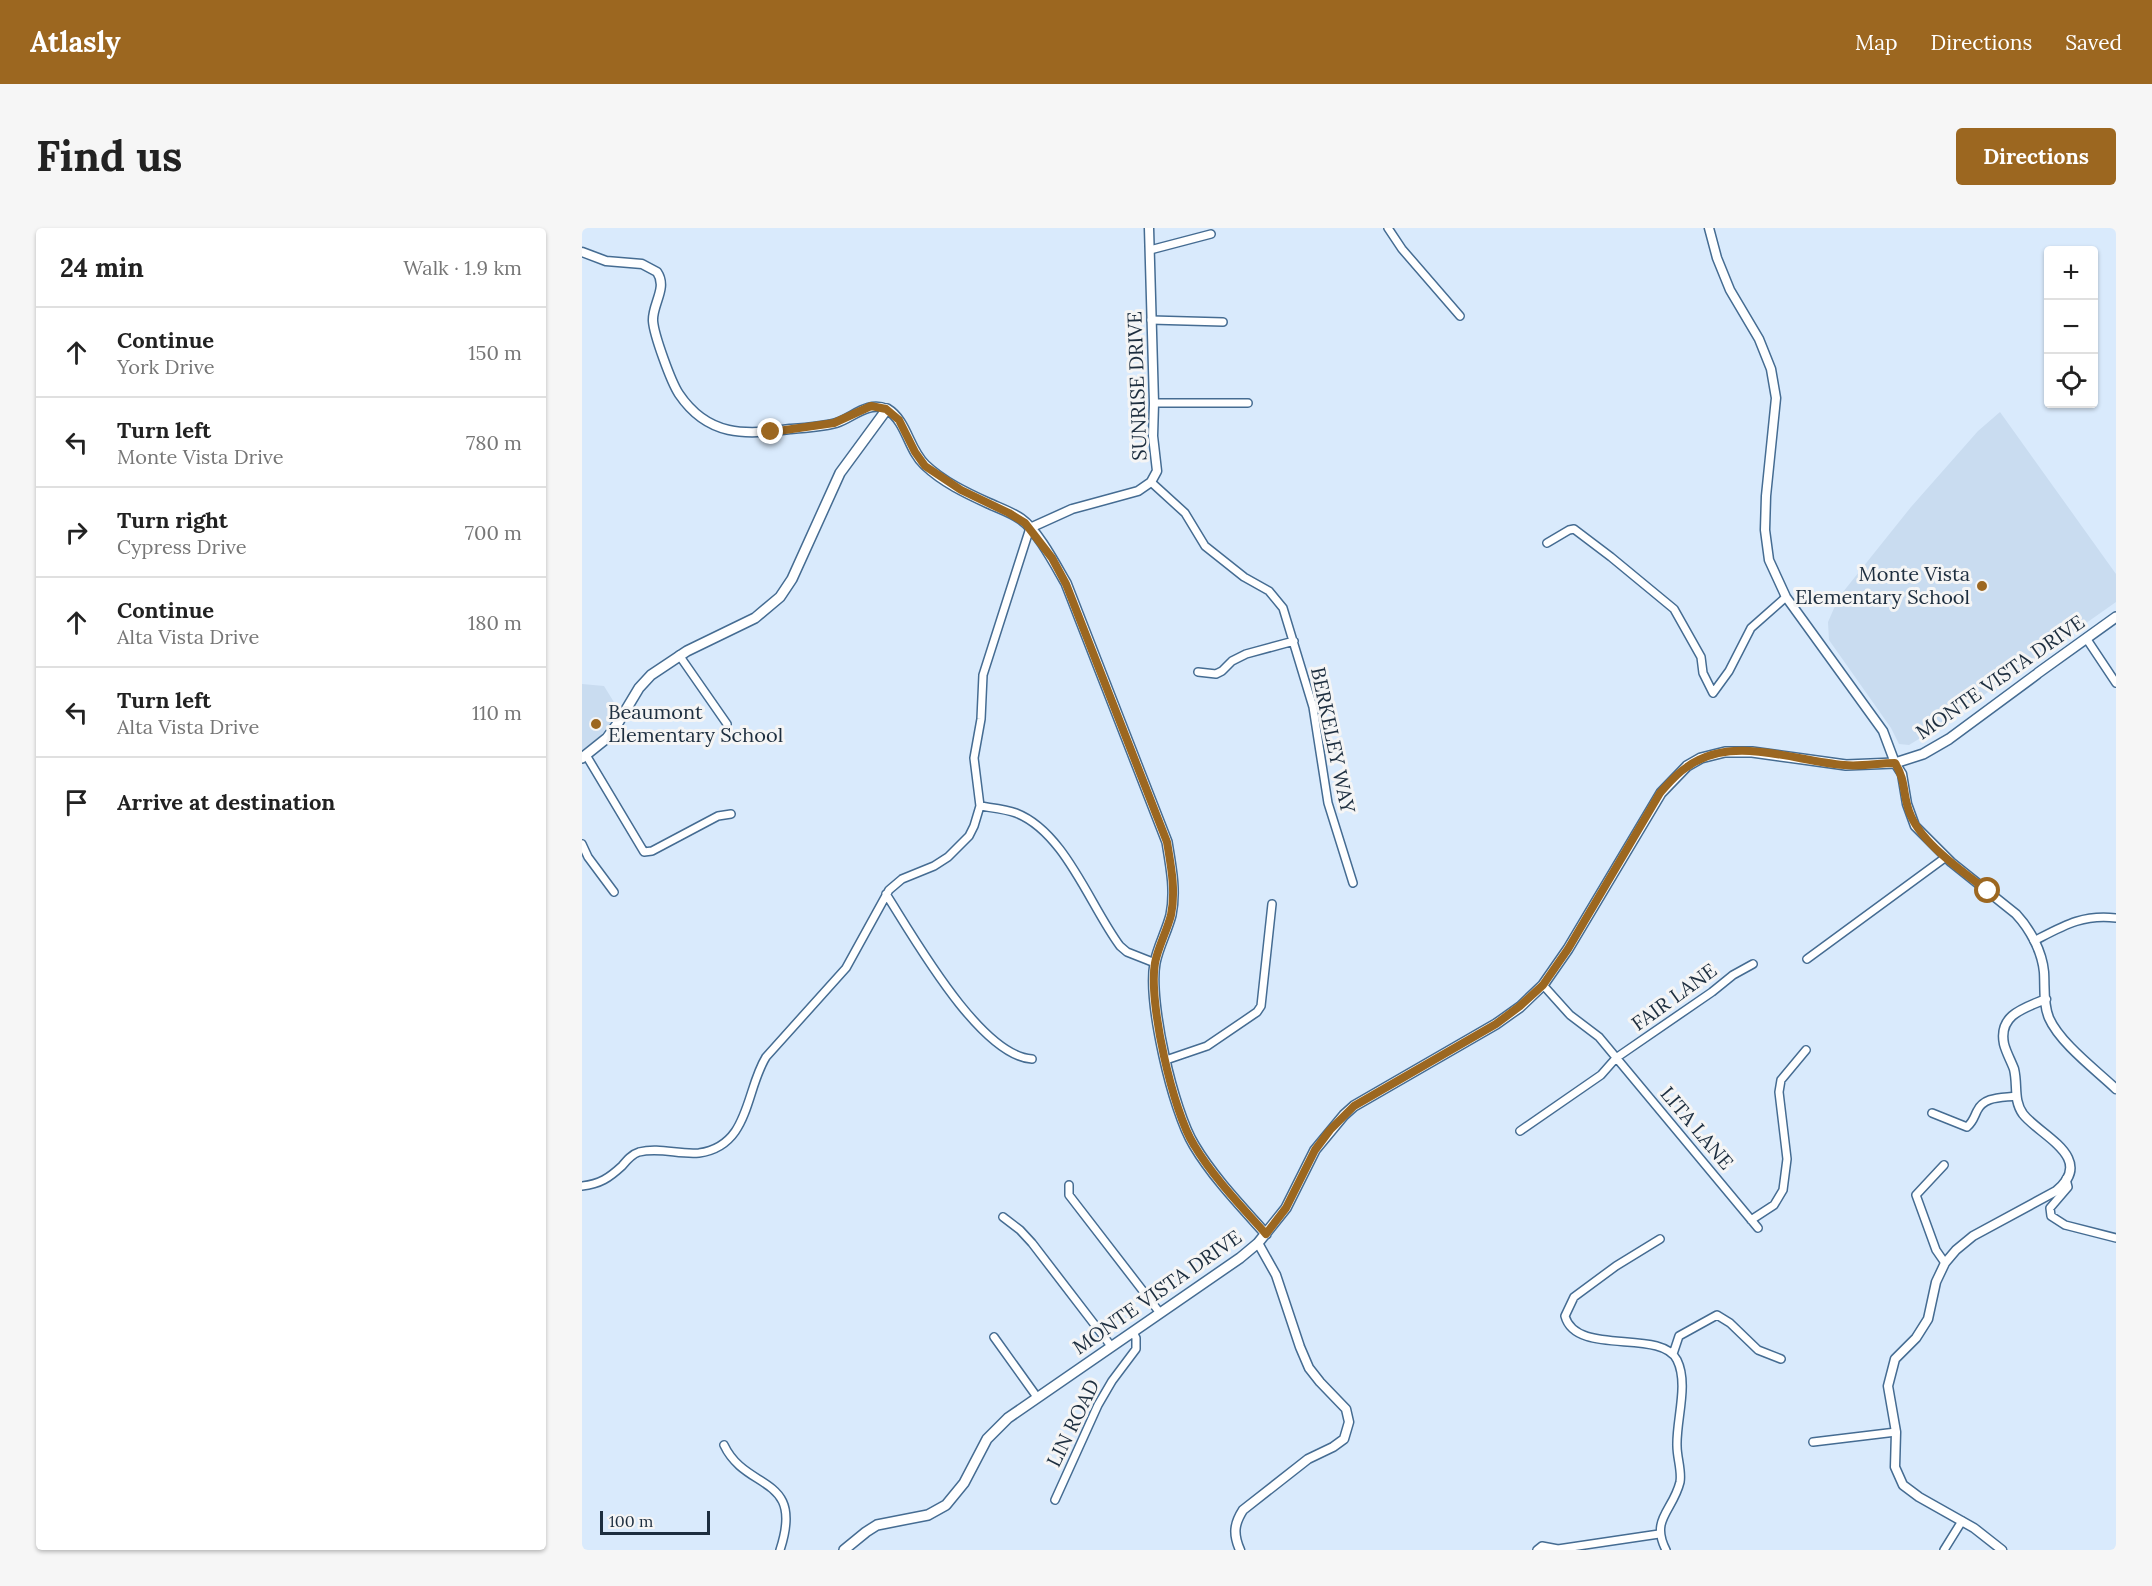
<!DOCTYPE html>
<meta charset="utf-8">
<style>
:root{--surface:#fff;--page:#f6f6f6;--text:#222;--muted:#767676;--line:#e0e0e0;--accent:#9c6720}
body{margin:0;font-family:Lora,serif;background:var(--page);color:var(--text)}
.controls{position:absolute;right:18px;top:18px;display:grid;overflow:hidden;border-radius:6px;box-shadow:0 2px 4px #0004}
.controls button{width:54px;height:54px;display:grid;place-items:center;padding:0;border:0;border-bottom:2px solid var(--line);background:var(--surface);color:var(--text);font:30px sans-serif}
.scale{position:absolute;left:18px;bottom:15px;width:110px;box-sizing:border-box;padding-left:6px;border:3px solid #1d2e3f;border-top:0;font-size:16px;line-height:21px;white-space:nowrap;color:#1d2e3f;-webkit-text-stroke:4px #f5f5f5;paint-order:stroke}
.stop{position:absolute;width:18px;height:18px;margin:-14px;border:4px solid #9c6720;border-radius:50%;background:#fff}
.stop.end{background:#9c6720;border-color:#fff;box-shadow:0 2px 6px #0008}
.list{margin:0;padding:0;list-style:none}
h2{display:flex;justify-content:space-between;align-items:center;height:78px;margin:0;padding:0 24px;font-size:26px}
h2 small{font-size:20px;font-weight:400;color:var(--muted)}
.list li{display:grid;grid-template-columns:39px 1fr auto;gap:18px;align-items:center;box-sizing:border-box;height:90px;padding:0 24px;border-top:2px solid var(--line)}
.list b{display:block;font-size:22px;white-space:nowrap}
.list p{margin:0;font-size:20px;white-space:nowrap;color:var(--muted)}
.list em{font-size:20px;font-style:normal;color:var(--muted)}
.icon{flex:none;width:33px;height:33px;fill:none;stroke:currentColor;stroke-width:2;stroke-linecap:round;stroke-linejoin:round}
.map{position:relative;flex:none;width:1534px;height:1322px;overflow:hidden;border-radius:6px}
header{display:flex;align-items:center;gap:36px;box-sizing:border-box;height:84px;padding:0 30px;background:var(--accent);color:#fff}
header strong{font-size:28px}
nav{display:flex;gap:33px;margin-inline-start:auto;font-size:21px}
.intro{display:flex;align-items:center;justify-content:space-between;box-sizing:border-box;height:144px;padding:0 36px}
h1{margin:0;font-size:42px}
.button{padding:15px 27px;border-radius:6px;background:var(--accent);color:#fff;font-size:21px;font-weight:700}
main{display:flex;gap:36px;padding:0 36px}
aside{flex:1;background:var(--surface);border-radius:6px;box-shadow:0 2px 4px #0004}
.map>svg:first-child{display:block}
</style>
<header>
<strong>Atlasly</strong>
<nav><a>Map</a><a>Directions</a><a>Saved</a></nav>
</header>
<div class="intro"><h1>Find us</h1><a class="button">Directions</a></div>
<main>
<aside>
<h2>24 min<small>Walk · 1.9 km</small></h2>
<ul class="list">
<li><svg class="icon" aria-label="ahead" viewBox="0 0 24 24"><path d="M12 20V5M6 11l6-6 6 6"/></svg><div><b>Continue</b><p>York Drive</p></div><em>150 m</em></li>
<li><svg class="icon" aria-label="left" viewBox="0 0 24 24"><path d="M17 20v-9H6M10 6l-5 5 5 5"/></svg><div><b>Turn left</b><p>Monte Vista Drive</p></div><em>780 m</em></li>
<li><svg class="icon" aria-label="right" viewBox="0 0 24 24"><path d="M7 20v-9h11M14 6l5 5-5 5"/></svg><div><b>Turn right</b><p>Cypress Drive</p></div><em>700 m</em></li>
<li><svg class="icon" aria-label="ahead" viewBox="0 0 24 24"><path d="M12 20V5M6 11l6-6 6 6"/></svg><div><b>Continue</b><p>Alta Vista Drive</p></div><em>180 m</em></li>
<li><svg class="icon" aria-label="left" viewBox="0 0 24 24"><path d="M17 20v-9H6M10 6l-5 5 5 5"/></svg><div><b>Turn left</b><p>Alta Vista Drive</p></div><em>110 m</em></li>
<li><svg class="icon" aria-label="arrive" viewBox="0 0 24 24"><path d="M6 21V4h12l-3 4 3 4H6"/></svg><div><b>Arrive at destination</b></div></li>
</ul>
</aside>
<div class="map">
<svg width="1534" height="1322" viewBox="0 0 1534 1322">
<rect width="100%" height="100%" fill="#d9eafc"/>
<!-- built -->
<path fill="#c9dcf0" d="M1418,184l116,162v28l-176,124 -31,19 -10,-1 -8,-16 -62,-88 -1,-18 11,-25 72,-90 67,-76z
M0,456l22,2 16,26 -20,24 -18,14z"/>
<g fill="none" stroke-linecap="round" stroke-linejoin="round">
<defs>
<path id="minor" d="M806,0l14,21 58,67
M568,22l61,-16
M569,92l72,2
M572,175h94
M569,254l34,31 20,33 39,31 25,14 14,17 30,99 15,96 25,80
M965,315l22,-13 5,-1 37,28 63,52 27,48 2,16 10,20 16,-22 22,-43 35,-31
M1504,410l30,45
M97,427l48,69
M616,444l18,2 6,-3 10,-10 14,-7 48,-13
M4,527l58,97 8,-1 66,-35 13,-2
M398,578c12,2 25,3 36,7 49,19 74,93 104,133l7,6 28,11
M0,616l6,13 26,35
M304,666c27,42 94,162 146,165
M1452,713c29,-15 48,-27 82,-23
M1225,731l139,-102
M961,757l27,30 29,22 159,191
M584,832l41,-14 50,-34 4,-6 11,-102
M1350,885l35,14c6,-5 7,-10 10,-16 7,-15 25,-13 39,-15
M938,903l81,-56 15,-17 96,-66 21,-17 20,-11
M1362,937l-28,30 20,55 9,13
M1484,951l2,8 -18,21 1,8 14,9 51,13
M487,957v10l91,118
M0,958c18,-2 27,-8 40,-20 5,-6 10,-12 17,-14 21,-5 40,3 60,1 51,-7 46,-62 67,-96l80,-89 43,-78 13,-11 32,-13 14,-9 21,-21 5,-10 6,-20 -6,-48 7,-39 2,-44 47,-147
M421,989l17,13 12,13 79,103
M1169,992l23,-15 9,-15 4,-31 -8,-67 2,-12 25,-30
M1078,1011l-44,27 -42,31 -9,19c11,41 96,12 112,44 12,24 -1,60 0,86 0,12 5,25 3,36 -7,29 -30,37 -14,68
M412,1109l43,60
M1091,1126l6,-18 38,-21 13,8 28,27 23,9
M1231,1214l83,-10
M142,1217c22,47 81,29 56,105
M473,1272l43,-95 14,-24 24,-32v-11l-3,-6
M955,1322l5,-4 16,3 101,-15
M1362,1322l18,-29"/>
<path id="tertiary" d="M1127,0l8,30 13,32 29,49 12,30 5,29 -10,98 -1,34 4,30 17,37 97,134 12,32 7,11 5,30 8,22 36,36 65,52c14,15 26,37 28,58 1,15 -1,32 5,46 11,25 47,52 67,71
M0,24l24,9 36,3 15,8c11,16 -5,32 -4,49 1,14 18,61 26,73 29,43 66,41 111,35 15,-1 31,-2 46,-6 18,-6 31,-22 51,-14
M448,300l42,-19 66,-18 13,-9 6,-11 -4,-35 1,-33 -5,-175
M658,1322c-7,-16 -6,-26 3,-40l65,-51 25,-12 11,-8 5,-17 -3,-13 -26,-27 -11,-14 -9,-21 -24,-72 -18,-32
M1420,1322l-28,-22 -55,-31 -16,-12 -8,-18 1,-35 -8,-46 7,-27 21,-21 12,-19 8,-37 9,-19 11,-13 17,-14 83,-45c41,-33 -17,-56 -33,-77 -10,-14 -5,-29 -9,-45 -3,-8 -8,-17 -10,-25 -6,-29 20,-36 42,-45"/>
<path id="secondary" d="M1456,445l78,-56
M0,530l25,-20 11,-15 21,-35 12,-13 36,-24 68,-33 25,-21 12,-18 48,-106 47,-64c20,12 21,40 38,56 18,17 41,28 63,38 11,5 23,9 33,16 17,12 35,47 45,64l101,259c4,24 9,49 4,73 -4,16 -13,32 -16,48 -7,39 18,148 39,182 19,32 47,61 72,89
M262,1322l22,-18 11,-7 51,-10 18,-10 18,-22 23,-44 21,-21 232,-160 18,-15 28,-35 29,-58 29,-35 10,-9 142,-82 24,-17 23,-22 25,-36 93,-156 26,-27 14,-8 24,-6h27l94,13 49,-2 28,-9 26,-15 88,-65"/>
</defs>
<!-- minor casing -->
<use href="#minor" stroke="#456c92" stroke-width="10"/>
<!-- tertiary casing -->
<use href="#tertiary" stroke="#456c92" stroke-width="11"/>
<!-- secondary casing -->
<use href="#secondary" stroke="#456c92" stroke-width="12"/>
<!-- minor -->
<use href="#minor" stroke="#fff" stroke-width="7"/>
<!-- tertiary -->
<use href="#tertiary" stroke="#fff" stroke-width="8"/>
<!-- secondary -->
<use href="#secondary" stroke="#fff" stroke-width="9"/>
</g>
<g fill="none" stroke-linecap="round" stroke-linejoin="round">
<!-- route -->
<path stroke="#9c6720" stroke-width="8" d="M189,204l63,-9 37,-17 15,3 13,11 16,32 10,14 36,24 48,23 16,10 27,35 14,26 101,258c4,24 9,49 4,73 -4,16 -13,32 -16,48 -7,39 18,149 39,182 19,32 47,61 72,89l20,-26 29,-58 15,-20 24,-24 142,-82 24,-18 23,-21 25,-36 92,-156c9,-10 16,-19 27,-26 45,-33 107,-6 157,-2 16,2 34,-2 51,-2 12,19 7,34 16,53 12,28 53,57 77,75"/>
</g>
<!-- markers -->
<g fill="#9c6720" stroke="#f5f5f5" stroke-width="2">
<circle cx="1400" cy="358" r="6"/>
<circle cx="14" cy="496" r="6"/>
</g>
<g text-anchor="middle" stroke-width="6" stroke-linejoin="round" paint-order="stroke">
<!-- street labels -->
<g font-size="20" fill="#1d2e3f" stroke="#f5f5f5">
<text transform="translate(555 158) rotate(-92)" y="7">SUNRISE DRIVE</text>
<text transform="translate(1418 449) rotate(-35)" y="7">MONTE VISTA DRIVE</text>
<text transform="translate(751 512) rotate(78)" y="7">BERKELEY WAY</text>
<text transform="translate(1092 769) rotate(-36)" y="7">FAIR LANE</text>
<text transform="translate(1115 900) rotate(50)" y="7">LITA LANE</text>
<text transform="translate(575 1064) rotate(-35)" y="7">MONTE VISTA DRIVE</text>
<text transform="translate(491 1195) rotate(-64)" y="7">LIN ROAD</text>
</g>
<!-- poi labels -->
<g font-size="20" fill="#1d2e3f" stroke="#f5f5f5" text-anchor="end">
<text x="1388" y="353">Monte Vista<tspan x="1388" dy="23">Elementary School</tspan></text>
<text x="26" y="491" text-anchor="start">Beaumont<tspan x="26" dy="23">Elementary School</tspan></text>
</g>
</g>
</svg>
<div class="controls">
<button>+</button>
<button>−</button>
<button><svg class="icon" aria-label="locate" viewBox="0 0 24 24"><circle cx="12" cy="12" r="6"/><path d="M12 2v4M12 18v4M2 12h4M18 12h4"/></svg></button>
</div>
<div class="scale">100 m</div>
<div class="stop" style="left:1406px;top:663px"></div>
<div class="stop end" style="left:189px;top:204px"></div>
</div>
</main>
